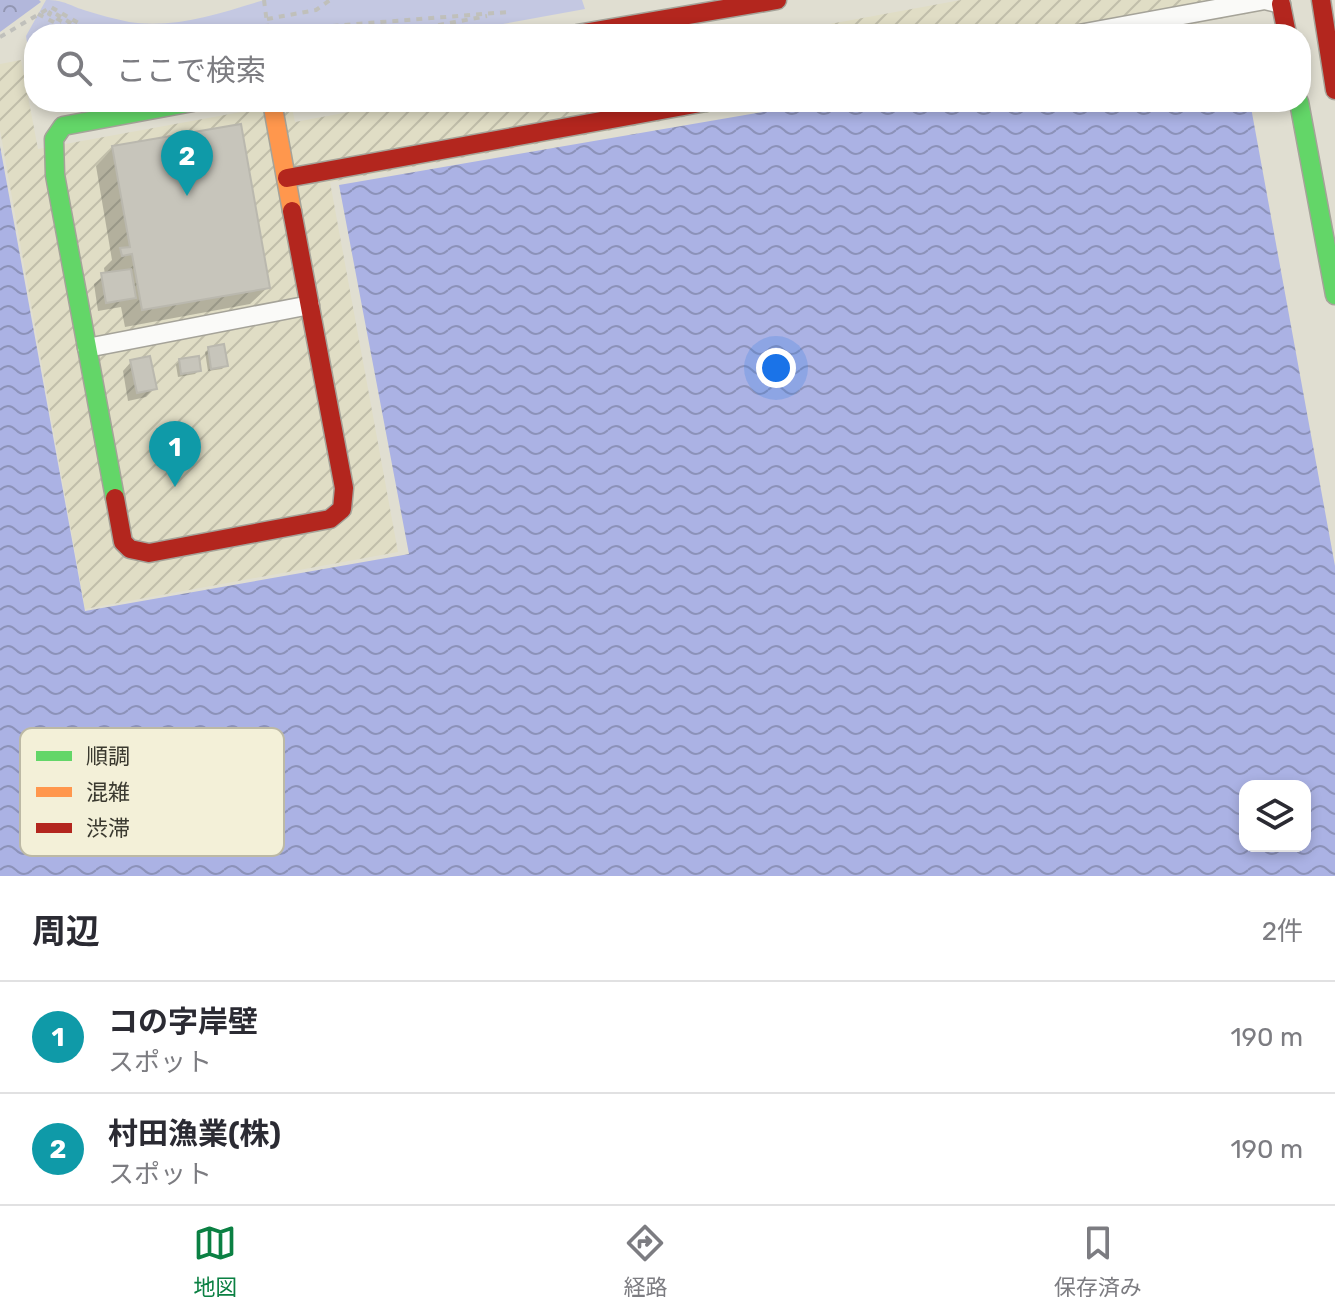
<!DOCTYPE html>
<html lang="ja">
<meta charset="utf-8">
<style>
:root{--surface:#fff;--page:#f7f7f7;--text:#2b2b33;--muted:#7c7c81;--line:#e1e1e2;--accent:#0b8043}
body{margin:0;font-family:Rubik,"Noto Sans JP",sans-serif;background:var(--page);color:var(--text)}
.controls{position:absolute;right:24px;bottom:24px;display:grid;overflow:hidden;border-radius:16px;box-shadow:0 4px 12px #0003}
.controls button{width:72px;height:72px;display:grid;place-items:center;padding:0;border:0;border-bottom:2px solid var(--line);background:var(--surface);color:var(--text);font:40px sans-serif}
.you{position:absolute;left:776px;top:368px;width:28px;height:28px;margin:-20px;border:6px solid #fff;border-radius:50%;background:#1a73e8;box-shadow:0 0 0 12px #1a73e833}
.badge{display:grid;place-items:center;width:52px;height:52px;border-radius:50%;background:var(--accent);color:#fff;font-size:26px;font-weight:700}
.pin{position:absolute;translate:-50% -66px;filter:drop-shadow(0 2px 4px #0008)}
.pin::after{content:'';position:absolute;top:42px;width:28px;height:24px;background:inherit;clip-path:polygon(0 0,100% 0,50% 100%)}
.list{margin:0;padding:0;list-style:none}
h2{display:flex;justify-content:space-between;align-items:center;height:104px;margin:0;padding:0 32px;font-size:34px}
h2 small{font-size:26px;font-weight:400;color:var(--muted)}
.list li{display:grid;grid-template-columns:52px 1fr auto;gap:24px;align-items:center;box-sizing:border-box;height:112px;padding:0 32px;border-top:2px solid var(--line)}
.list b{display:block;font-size:30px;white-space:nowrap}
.list p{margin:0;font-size:26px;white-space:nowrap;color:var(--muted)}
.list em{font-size:26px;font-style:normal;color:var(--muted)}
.icon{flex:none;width:44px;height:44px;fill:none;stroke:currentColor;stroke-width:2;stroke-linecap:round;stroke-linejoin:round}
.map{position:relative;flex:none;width:1335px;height:876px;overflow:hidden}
.search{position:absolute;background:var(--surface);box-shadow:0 4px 12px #0003;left:24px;right:24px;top:24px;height:88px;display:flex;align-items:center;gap:20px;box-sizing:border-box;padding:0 28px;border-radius:32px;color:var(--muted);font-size:30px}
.sheet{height:328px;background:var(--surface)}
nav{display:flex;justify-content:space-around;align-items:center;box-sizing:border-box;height:112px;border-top:2px solid var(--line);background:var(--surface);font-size:22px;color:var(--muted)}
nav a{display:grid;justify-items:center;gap:4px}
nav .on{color:var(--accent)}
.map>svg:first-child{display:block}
</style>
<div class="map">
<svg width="1335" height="876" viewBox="0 0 1335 876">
<defs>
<pattern id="industrial-furrows" width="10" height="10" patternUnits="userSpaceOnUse" patternTransform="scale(2)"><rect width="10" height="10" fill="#e0ddc5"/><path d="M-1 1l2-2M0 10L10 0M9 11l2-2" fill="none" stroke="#c1beaa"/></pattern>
<pattern id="forest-crowns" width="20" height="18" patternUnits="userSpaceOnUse" patternTransform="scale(2)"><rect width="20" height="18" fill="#b2b7db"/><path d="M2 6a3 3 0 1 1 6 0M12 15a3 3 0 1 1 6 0" fill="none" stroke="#9296b2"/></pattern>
<pattern id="water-waves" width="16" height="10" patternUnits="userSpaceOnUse" patternTransform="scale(2)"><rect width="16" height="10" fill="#abb2e4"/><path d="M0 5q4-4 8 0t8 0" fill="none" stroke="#8c92b9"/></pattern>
</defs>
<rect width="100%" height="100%" fill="#e0ded1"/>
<!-- industrial -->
<path fill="url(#industrial-furrows)" d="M961,0h299l2,11 -124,23h-363z
M21,60l17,89 253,-46 4,19 108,-20h363l-436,80 68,370 -313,57 -85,-479v-66z"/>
<!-- forest -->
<path fill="url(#forest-crowns)" d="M0,0h39l2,2 -41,30z"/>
<!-- park -->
<path fill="#c4c8e2" d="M46,0c19,0 24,6 41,11 13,4 28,8 42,11 47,7 91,-9 135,-22h318l3,9 -137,25h-414v52l-8,-50z"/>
<!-- water -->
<path fill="url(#water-waves)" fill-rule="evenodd" d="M820,102h430l85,464v310h-1335v-730l85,465 324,-57 -70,-369zM1245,786h60v60h-60z"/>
<!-- shadow -->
<path fill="#0003" d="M113,148l155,139 -18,17 -125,23 -4,-20 -23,4 -4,-27 11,-9 -1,-7 8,-8 -16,-94z
M209,349l17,16 -4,4 -14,2 -3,-19z
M180,361l19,9 -4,4 -17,3 -2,-12z
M131,362l23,27 -8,8 -18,4 -5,-30z"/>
<!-- building -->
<path fill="#c7c5bb" stroke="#bab8ae" stroke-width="2" d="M241,124l29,164 -128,22 -10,-56 -10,2 -2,-8 10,-1 -18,-101z
M131,269l5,29 -30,5 -5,-30z
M224,344l4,22 -17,3 -3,-22z
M150,356l7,33 -20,4 -7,-33z
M199,356l2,15 -20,3 -2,-15z"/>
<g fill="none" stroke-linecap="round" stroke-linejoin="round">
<defs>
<path id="street" d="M1079,34l186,-34 16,4
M87,348l223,-43"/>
<path id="fast" d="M1299,102l36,193
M115,498l-60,-323 -1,-36 9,-13 130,-24"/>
<path id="slow" d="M272,102l20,109"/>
<path id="jam" d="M1321,0l14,90
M1281,4l6,30
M577,34l200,-34
M287,178l419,-76
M115,498l8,44 7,7 19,4 181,-34 12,-10 2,-21 -52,-277"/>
</defs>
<!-- street casing -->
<use href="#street" stroke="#a5a399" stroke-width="21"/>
<!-- fast casing -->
<use href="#fast" stroke="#a5a399" stroke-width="21"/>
<!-- slow casing -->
<use href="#slow" stroke="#a5a399" stroke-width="21"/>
<!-- jam casing -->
<use href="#jam" stroke="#a5a399" stroke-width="21"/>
<!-- path -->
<path stroke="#c0c0bb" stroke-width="4" stroke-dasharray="6 6" stroke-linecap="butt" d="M264,0l4,31 240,-19
M38,14l31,16v4
M267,19l49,-9 14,-10
M78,34l2,-2 -31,-18 2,-3 28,17
M256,34l12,-3
M391,34l96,-18
M0,37l51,-30 29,17 3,10
M34,42l-2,1 2,9"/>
<!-- street -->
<use href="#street" stroke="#fafaf8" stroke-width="18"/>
<!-- fast -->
<use href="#fast" stroke="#63d668" stroke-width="18"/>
<!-- slow -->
<use href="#slow" stroke="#ff974d" stroke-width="18"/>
<!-- jam -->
<use href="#jam" stroke="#b3261e" stroke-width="18"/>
</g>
<!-- legend -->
<rect x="20" y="728" width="264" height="128" rx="12" fill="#f3f0d8" stroke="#bcb9a5" stroke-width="2"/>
<rect x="36" y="751" width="36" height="10" fill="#63d668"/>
<rect x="36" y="787" width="36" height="10" fill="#ff974d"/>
<rect x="36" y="823" width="36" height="10" fill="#b3261e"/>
<g font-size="22" fill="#3a392f">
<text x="86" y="764">順調</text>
<text x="86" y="800">混雑</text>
<text x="86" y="836">渋滞</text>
</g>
</svg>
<div class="controls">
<button><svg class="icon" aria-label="layers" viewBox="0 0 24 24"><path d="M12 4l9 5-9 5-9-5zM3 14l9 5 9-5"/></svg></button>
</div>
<div class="you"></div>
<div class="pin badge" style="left:175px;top:487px;background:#0f9aa8">1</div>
<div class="pin badge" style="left:187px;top:196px;background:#0f9aa8">2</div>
<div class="search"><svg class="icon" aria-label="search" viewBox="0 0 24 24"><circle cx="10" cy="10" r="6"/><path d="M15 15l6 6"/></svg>ここで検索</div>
</div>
<section class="sheet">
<h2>周辺<small>2件</small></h2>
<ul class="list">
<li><span class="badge" style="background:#0f9aa8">1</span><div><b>コの字岸壁</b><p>スポット</p></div><em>190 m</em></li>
<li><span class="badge" style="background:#0f9aa8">2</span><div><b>村田漁業(株)</b><p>スポット</p></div><em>190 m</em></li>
</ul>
</section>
<nav>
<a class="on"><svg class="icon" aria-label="map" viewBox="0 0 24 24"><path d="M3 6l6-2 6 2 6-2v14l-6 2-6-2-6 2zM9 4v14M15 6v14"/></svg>地図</a>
<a><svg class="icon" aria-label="directions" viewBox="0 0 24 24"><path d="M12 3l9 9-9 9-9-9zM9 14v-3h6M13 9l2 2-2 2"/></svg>経路</a>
<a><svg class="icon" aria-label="saved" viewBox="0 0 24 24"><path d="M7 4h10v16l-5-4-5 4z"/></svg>保存済み</a>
</nav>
